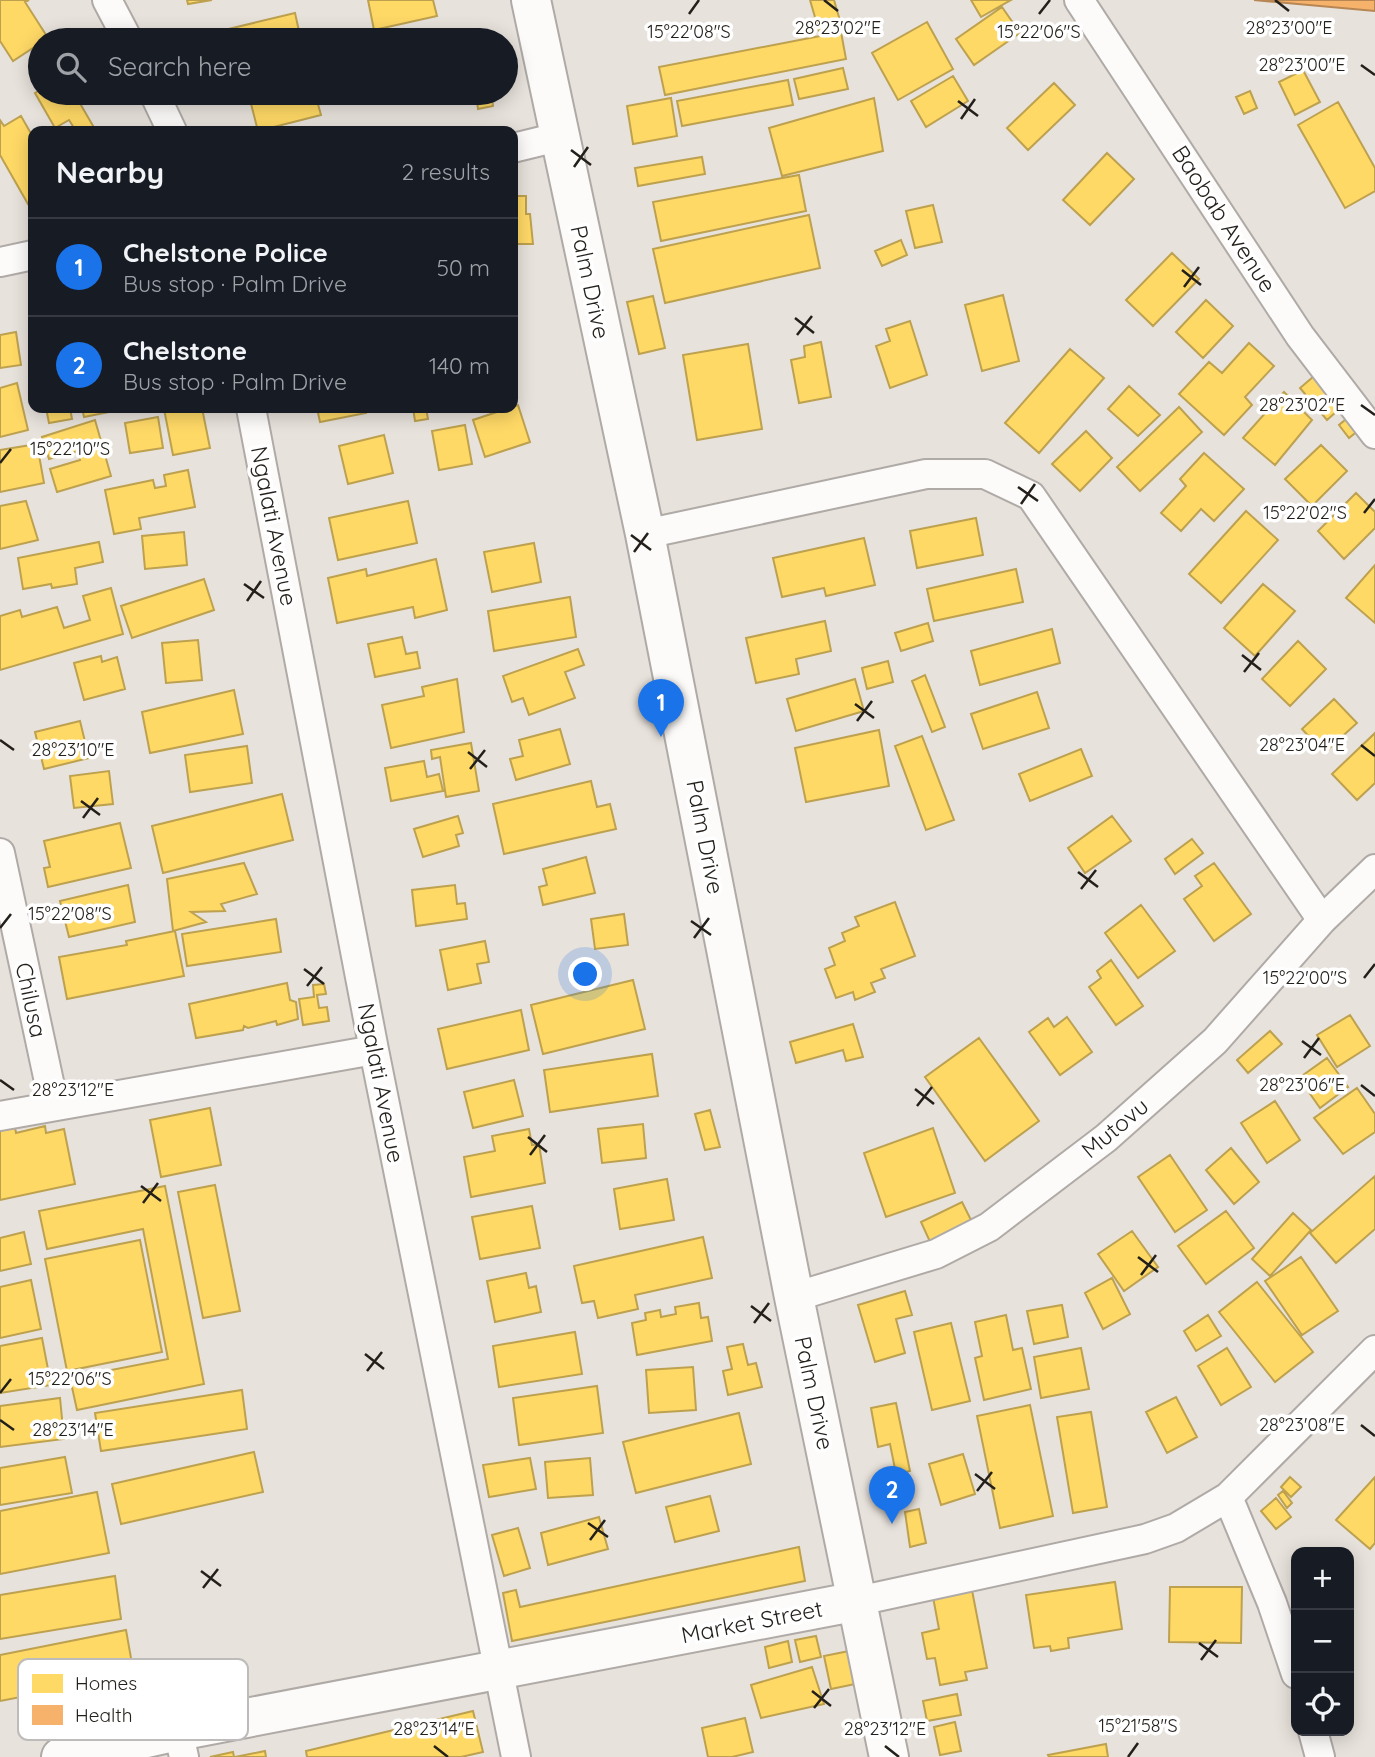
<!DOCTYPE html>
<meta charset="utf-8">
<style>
:root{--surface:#171b24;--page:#20242c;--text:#f1f3f6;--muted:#9ea1a6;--line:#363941;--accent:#1a73e8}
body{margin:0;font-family:Quicksand,sans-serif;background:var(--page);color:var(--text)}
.controls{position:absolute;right:21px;bottom:21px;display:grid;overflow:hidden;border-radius:14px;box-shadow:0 4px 18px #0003}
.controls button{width:63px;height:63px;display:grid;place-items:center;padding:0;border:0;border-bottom:2px solid var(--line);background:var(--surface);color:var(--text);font:35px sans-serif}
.you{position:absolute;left:586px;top:975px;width:24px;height:24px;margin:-18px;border:5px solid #fff;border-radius:50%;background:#1a73e8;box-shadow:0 0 0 10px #1a73e833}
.badge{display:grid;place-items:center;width:46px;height:46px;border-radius:50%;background:var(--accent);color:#fff;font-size:23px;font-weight:700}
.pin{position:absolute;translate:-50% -58px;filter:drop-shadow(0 2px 4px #0008)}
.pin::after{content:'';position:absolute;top:37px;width:24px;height:21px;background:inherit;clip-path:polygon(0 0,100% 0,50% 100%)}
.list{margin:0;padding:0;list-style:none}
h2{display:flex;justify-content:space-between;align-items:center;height:91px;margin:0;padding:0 28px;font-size:30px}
h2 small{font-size:23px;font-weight:400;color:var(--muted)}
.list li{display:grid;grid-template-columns:46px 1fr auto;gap:21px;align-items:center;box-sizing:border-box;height:98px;padding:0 28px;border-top:2px solid var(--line)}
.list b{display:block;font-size:26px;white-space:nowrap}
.list p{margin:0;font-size:23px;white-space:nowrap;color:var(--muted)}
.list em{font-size:23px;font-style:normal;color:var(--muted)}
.icon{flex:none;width:38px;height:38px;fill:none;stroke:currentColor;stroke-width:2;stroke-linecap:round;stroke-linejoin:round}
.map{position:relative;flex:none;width:1375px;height:1757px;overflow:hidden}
.search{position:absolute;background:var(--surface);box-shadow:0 4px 18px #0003;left:28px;top:28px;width:490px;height:77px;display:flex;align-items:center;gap:18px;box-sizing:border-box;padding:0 24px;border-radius:38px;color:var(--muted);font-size:26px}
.panel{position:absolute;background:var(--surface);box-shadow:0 4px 18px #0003;left:28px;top:126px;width:490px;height:287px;border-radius:14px}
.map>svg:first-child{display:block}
</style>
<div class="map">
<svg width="1375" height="1757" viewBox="0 0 1375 1757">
<rect width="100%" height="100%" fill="#e8e2dc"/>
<!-- homes -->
<path fill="#ffd966" stroke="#bda14f" stroke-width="2" d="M0,0h29l-4,2 23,36 -35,23 -13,-20z
M187,0h25l-24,4z
M368,0h65l4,16 -63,14z
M810,0h24l7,24 -22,7z
M971,0h40l-30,17z
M1002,7l18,26 -46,32 -18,-26z
M295,13l6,27h-79l-2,-9z
M927,22l26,47 -55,31 -26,-47z
M841,32l5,27 -181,36 -6,-28z
M843,68l5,21 -49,10 -5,-20z
M1303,70l17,32 -25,13 -16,-33z
M953,76l15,25 -42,26 -15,-26z
M788,80l5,25 -111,21 -5,-25z
M1054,83l21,22 -47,45 -21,-22z
M40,90v3h34l22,38h-20l-7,-11 -14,8 -20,-35z
M1250,91l7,17 -13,6 -8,-17z
M262,93h47l1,6 6,-2 5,18 -63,16 -9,-35z
M359,93h65l-64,7z
M476,93h15l2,13 -15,3z
M671,98l6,38 -44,8 -6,-38z
M874,98l9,53 -101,25 -13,-48z
M1338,102l37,66v23l-30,17 -47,-83z
M21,116l12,21v64l-5,3 -28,-49v-35l4,6z
M1107,153l27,26 -44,46 -27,-25z
M702,157l3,17 -67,12 -3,-18z
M799,175l7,36 -145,30 -8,-39z
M513,196h13v18h4l3,30h-20z
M933,205l9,37 -27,6 -9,-37z
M809,215l11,53 -155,35 -12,-54z
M901,240l6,15 -25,11 -7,-15z
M1172,253l27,26 -46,47 -27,-26z
M1003,295l16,66 -37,10 -17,-66z
M653,296l12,52 -26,6 -12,-52z
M1206,300l27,26 -30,32 -27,-26z
M910,321l17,54 -37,13 -14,-42 14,-5 -4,-12z
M16,332l5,33 -21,3v-33z
M821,342l10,55 -32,6 -8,-43 14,-3 -1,-11z
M1249,343l25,23 -29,31 7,8 -28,30 -45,-41 30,-32 13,11z
M748,344l14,85 -65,11 -14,-85z
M1070,349l34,29 -65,75 -34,-30z
M1320,371l26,32 -19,17 -27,-32z
M17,383l11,47 -28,7v-49z
M1129,386l31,29 -22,21 -30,-27z
M1284,392l28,28 -37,45 -32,-27z
M518,405l12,37 -45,15 -12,-37z
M1179,407l23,25 -62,59 -23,-24z
M46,408h24l2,11 -23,4z
M82,408h47l-45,9z
M202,408l8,40 -37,7 -9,-46z
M317,408h48l1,5 -46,9z
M413,408h13l2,11 -13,2z
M1350,416l10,13 -11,9 -10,-13z
M158,417l5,31 -33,5 -5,-30z
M95,420l16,56 -54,16 -7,-23 30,-9 -2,-9 -29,8 -7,-22z
M465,425l7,39 -33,6 -7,-39z
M1086,431l26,27 -32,33 -28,-27z
M384,435l9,38 -45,11 -9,-38z
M37,444l7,39 -44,9v-42z
M1321,445l26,26 -35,35 -27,-27z
M1204,453l40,36 -30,32 -13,-12 -20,22 -20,-18 25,-27 -6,-7z
M188,470l7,37 -56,11 2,11 -27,5 -9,-44 48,-10 2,8 11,-2 -2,-11z
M1356,493l19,19v16l-31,31 -26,-28z
M26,501l12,39 -38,9v-43z
M408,501l9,42 -79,17 -9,-42z
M1246,511l32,29 -57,63 -32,-29z
M976,518l7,37 -66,13 -7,-37z
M184,532l3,33 -42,4 -3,-33z
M864,538l11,47 -49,11 -2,-8 -42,9 -9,-39z
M99,542l4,20 -28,6 2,16 -25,4 -1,-4 -28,5 -5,-31z
M534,543l7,39 -49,10 -8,-40z
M436,559l11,51 -32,8 -2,-11 -76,16 -9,-45 38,-9 1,7z
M1375,565v58l-29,-25z
M1016,569l7,33 -89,19 -7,-32z
M204,579l10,31 -82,28 -11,-32z
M1263,584l32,27 -40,45 -31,-28z
M111,588l12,46 -123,36v-54l20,-6 2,7 35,-10 7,21 26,-8 -7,-24z
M570,597l6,40 -82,14 -6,-40z
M825,621l6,30 -35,8 3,15 -43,9 -10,-45z
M928,623l5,18 -32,10 -6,-18z
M1052,629l8,34 -80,22 -9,-34z
M402,637l4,17 11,-2 3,16 -45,9 -7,-33z
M198,640l4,40 -36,3 -4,-40z
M1298,641l28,28 -36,37 -28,-27z
M578,649l6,16 -19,7 10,26 -46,17 -6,-17 -11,4 -9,-26z
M101,656l1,6 15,-5 8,32 -41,11 -10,-37z
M888,661l5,21 -26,7 -5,-21z
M925,675l20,52 -13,5 -20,-51z
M457,679l7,53 -73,16 -9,-43 42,-9 -2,-9z
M855,679l9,32 -68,20 -9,-32z
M234,690l9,44 -93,19 -8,-41z
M1037,692l12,36 -66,21 -12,-35z
M1334,699l23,24 -33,30 -22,-24z
M80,721l9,37 -45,11 -9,-37z
M560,729l10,35 -54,16 -6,-21 13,-3 -4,-16z
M879,730l10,56 -83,16 -11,-54z
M1375,733v50l-18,17 -25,-26z
M922,736l32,84 -28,10 -31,-84z
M471,743l8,48 -33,6 -6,-40 -8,2 -1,-9z
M247,746l5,37 -62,9 -5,-37z
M1081,749l11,27 -62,25 -11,-27z
M424,761l3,16 12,-3 4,17 -52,10 -6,-33z
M109,771l4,33 -39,4 -4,-32z
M591,781l6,26 13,-3 6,25 -112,25 -11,-50z
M282,794l11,46 -130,33 -11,-47z
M458,816l5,17 -7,2 3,11 -36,11 -9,-28z
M1112,816l19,25 -46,32 -17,-25z
M120,823l11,45 -83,19 -4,-19 6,-1 -6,-26z
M1192,839l11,14 -28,21 -10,-15z
M586,857l9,36 -52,12 -4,-18 8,-2 -4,-16z
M244,863l13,31 -36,10 4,7 -34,1 15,10 -33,9 -6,-52z
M1214,863l37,51 -37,27 -30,-42 18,-13 -7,-10z
M128,885l7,37 -66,15 -9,-36z
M455,885l2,19 8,-1 2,16 -51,7 -4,-36z
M895,902l20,54 -34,13 4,9 -14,5 4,9 -20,8 -2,-8 -17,6 -11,-29 10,-4 -6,-17 16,-7 -3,-8 17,-7 -4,-9z
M1141,905l34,46 -37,27 -33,-45z
M624,914l4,31 -33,4 -4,-30z
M276,919l5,33 -94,14 -5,-32z
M175,931l9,45 -117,23 -8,-42 68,-12 -1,-4z
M485,941l4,21 -12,2 4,19 -33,7 -8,-40z
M1111,960l32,46 -27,19 -27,-38 12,-9 -4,-7z
M633,980l12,49 -102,25 -12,-49z
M287,983l3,17 6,2 2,17 -21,6 -1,-4 -28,7 -4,-2 -1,4 -47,8 -7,-34z
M324,984l2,10 -9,1 2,13 8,-1 2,14 -26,4 -4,-26 15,-2 -1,-12z
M521,1010l8,40 -82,19 -9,-40z
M1350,1015l20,31 -33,21 -20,-32z
M1067,1017l25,35 -32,23 -31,-43 19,-14 6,9z
M853,1024l10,33 -17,4 -3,-11 -47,13 -6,-21z
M1270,1031l12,13 -34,29 -11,-13z
M979,1038l60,83 -54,40 -60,-84z
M652,1054l6,42 -108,16 -6,-42z
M1327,1058l21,29 -28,21 -21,-30z
M514,1080l9,36 -50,12 -9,-36z
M1357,1088l18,26v18l-32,22 -29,-36z
M1275,1101l25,39 -33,23 -26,-40z
M210,1108l11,57 -60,12 -11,-57z
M710,1110l10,37 -15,3 -10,-36z
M13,1117l3,16 29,-7 1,7 18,-4 11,55 -75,16v-80z
M643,1124l3,34 -44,5 -4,-34z
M933,1128l22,65 -69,24 -22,-64z
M529,1129l3,16 7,-1 6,39 -74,14 -7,-40 31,-6 -3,-15z
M1231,1148l28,34 -25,22 -28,-34z
M1170,1155l37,55 -32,22 -37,-55z
M1375,1176v53l-39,34 -26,-30z
M667,1179l7,41 -54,9 -6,-40z
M215,1185l25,126 -37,7 -25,-126z
M165,1186l39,198 -127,26 -7,-32 98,-19 -25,-130 -96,20 -8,-38z
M962,1202l11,22 -42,20 -10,-22z
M532,1206l8,42 -60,11 -8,-42z
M1226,1211l28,37 -48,36 -28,-38z
M1293,1213l18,17 -41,46 -18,-17z
M1132,1231l26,36 -34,24 -26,-37z
M24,1232l7,32 -31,7v-33z
M703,1237l9,41 -77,17 3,14 -40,9 -4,-17 -12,2 -8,-37z
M140,1240l22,112 -95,19 -22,-112z
M1301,1257l37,54 -36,24 -37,-54z
M526,1273l3,15 7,-2 5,26 -46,10 -8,-41z
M1112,1278l18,36 -27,15 -18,-36z
M31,1280l10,49 -41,9v-51z
M1257,1282l56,70 -38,30 -56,-70z
M905,1291l7,24 -16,4 9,34 -30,9 -17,-57z
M699,1303l2,15 7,-1 4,24 -75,14 -5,-32 14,-3 -1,-7 15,-3 1,7 15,-3 -1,-7z
M1062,1305l6,32 -34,7 -7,-33z
M1006,1315l7,35 9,-2 9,41 -47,11 -9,-42 7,-2 -7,-34z
M1208,1315l13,21 -25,15 -12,-20z
M951,1323l19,78 -38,9 -18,-78z
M575,1332l7,42 -83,13 -6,-41z
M42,1338l9,47 -51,8v-47z
M743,1344l5,21 8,-2 6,24 -34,8 -5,-24 9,-2 -5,-22z
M1081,1348l8,41 -48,9 -7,-41z
M1227,1348l24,39 -30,18 -23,-39z
M693,1367l3,43 -47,3 -3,-43z
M597,1386l6,47 -84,12 -6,-47z
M242,1390l5,39 -146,22 -6,-38z
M1176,1397l21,40 -30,16 -21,-41z
M60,1398l4,41 -64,8v-41z
M896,1403l14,68 -14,3 -6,-30 -12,3 -7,-39z
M1030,1405l23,111 -53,12 -23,-112z
M1091,1412l16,95 -34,6 -16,-96z
M739,1413l12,51 -115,29 -13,-51z
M254,1452l9,40 -142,32 -9,-40z
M963,1454l12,40 -34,11 -12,-41z
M65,1457l7,36 -72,12v-37z
M530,1458l6,31 -47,8 -6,-32z
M590,1458l3,37 -45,3 -3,-36z
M1290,1477l11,10 -10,10 -10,-10z
M1375,1477v66l-5,6 -34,-29z
M1283,1491l9,12 -5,5 -9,-13z
M97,1492l12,61 -109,21v-63z
M710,1496l9,35 -44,11 -9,-35z
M1276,1498l15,19 -15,12 -15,-18z
M919,1509l7,34 -16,4 -5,-35z
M599,1517l9,32 -60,16 -7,-32z
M518,1528l12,40 -26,8 -12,-41z
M799,1547l6,34 -293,60 -9,-48 13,-3 4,17z
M115,1576l6,43 -121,20v-44z
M1115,1582l7,47 -54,9 1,10 -18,3 -1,-5 -16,2 -8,-53z
M971,1585l16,83 -22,4 2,8 -27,5 -5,-27 -8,1 -5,-26 17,-4 -6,-32z
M1170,1587h72l-1,56 -72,-1z
M126,1630l8,45 -134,26v-46z
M816,1636l5,21 -21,5 -5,-22z
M788,1641l4,21 -23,6 -4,-21z
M854,1650l6,33 -29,6 -7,-33z
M812,1667l12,37 -63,14 -10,-33z
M957,1694l4,21 -34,6 -4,-20z
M473,1711l10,41 -22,5h-154l-1,-6z
M745,1718l8,34 -21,5h-24l-6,-29z
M955,1722l6,29 -21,4 -6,-28z
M1106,1744l2,13h-59l-1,-2z
M265,1751l1,6h-31z
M233,1752l1,5h-24z"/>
<!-- health -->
<path fill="#f6b26b" stroke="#b78653" stroke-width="2" d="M1254,0h121v11z"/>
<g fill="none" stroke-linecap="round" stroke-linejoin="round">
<defs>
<path id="street" d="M107,0l21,40
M1079,0l221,336 75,98
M154,93l18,38
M513,148l45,-11
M0,262l33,-7
M251,408l123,642 142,707
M645,534l281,-60h59l46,22 291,424
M0,853l54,252
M0,1116l374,-66
M794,1297l142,-43 53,-27 117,-89 109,-97 107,-121 53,-51
M1228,1497l44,106 24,71
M858,1601l287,-62 31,-11 52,-31 147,-147
M178,1731l6,26
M1313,1731l7,26"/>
<path id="secondary" d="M531,0l114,534 149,763 95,460
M61,1757l117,-26 680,-130"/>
</defs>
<!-- street casing -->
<use href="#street" stroke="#afaaa6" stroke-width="32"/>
<!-- secondary casing -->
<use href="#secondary" stroke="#afaaa6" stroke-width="42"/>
<!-- street -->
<use href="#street" stroke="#fcfbfa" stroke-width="28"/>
<!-- secondary -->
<use href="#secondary" stroke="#fcfbfa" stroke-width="38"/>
</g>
<!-- ticks -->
<path fill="none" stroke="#231f1a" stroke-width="2.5" d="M824,0l14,11M1275,0l14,11M689,14l10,-14M1039,14l11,-14M1361,65l14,10M958,101l20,15M961,119l14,-20M571,150l20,15M574,167l14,-20M1182,270l19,15M1184,287l15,-20M795,318l19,15M797,335l15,-19M1361,405l14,10M0,463l11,-14M1018,487l20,14M1021,504l14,-20M1364,513l11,-14M631,535l20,15M634,552l14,-19M244,584l20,14M247,601l14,-20M1242,655l19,15M1244,672l15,-19M855,704l19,14M857,721l15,-20M0,740l14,10M1361,745l14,11M468,752l19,15M470,769l15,-19M81,801l19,14M83,818l15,-20M1078,872l20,15M1081,889l15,-19M691,921l20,14M0,928l11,-14M694,938l15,-20M304,969l20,15M1364,978l11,-14M307,986l15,-19M1302,1041l19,14M1304,1058l15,-20M0,1080l14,10M1361,1085l14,11M915,1089l19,15M917,1106l15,-19M528,1137l19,15M530,1155l15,-20M141,1186l20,15M143,1203l15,-20M1138,1257l20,15M1141,1275l15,-20M751,1306l20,15M754,1323l15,-20M365,1354l19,15M367,1371l15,-19M0,1393l11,-14M0,1420l14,10M1361,1425l14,11M975,1474l20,15M977,1491l15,-19M588,1523l20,14M590,1540l15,-20M201,1571l20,15M203,1588l15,-19M1199,1643l19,14M1201,1660l15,-20M812,1691l19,15M814,1708l15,-19M434,1746l14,11M885,1746l14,11M1128,1757l10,-14"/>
<g text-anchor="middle" stroke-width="7" stroke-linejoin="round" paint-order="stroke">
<!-- street labels -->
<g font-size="23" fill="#231f1a" stroke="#fff">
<text transform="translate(1224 219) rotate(57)" y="8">Baobab Avenue</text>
<text transform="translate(590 282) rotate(78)" y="8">Palm Drive</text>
<text transform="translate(274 526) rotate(79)" y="8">Ngalati Avenue</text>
<text transform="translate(705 837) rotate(79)" y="8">Palm Drive</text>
<text transform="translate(31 1000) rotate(78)" y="8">Chilusa</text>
<text transform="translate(381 1083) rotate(79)" y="8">Ngalati Avenue</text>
<text transform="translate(1115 1128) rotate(-40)" y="8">Mutovu</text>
<text transform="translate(814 1393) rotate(78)" y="8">Palm Drive</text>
<text transform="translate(752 1622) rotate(-11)" y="8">Market Street</text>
</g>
</g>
<!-- legend -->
<rect x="18" y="1659" width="230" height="81" rx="10" fill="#fff" stroke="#bdbcba" stroke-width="2"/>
<rect x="32" y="1674" width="31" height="19" fill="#ffd966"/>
<rect x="32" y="1705" width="31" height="20" fill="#f6b26b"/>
<g font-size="19" fill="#231f1a">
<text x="75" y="1690">Homes</text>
<text x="75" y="1722">Health</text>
</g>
<g font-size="18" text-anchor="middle" fill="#231f1a" stroke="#fff" stroke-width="7" stroke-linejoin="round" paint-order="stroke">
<text x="838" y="34">28°23'02"E</text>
<text x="1289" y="34">28°23'00"E</text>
<text x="689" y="38">15°22'08"S</text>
<text x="1039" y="38">15°22'06"S</text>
<text x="1302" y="71">28°23'00"E</text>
<text x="1302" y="411">28°23'02"E</text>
<text x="70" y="455">15°22'10"S</text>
<text x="1305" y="519">15°22'02"S</text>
<text x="1302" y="751">28°23'04"E</text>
<text x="73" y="756">28°23'10"E</text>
<text x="70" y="920">15°22'08"S</text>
<text x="1305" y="984">15°22'00"S</text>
<text x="1302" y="1091">28°23'06"E</text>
<text x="73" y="1096">28°23'12"E</text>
<text x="70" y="1385">15°22'06"S</text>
<text x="1302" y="1431">28°23'08"E</text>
<text x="73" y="1436">28°23'14"E</text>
<text x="1138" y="1732">15°21'58"S</text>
<text x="434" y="1735">28°23'14"E</text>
<text x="885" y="1735">28°23'12"E</text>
</g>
</svg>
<div class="controls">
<button>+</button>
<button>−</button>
<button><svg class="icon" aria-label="locate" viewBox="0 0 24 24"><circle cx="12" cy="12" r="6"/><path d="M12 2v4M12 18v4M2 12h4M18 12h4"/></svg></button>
</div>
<div class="you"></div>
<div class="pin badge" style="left:661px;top:737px">1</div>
<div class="pin badge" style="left:892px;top:1524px">2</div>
<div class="search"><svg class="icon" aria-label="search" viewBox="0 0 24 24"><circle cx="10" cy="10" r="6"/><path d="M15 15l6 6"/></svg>Search here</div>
<section class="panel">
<h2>Nearby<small>2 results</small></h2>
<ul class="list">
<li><span class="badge">1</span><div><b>Chelstone Police</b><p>Bus stop · Palm Drive</p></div><em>50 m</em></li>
<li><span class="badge">2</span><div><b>Chelstone</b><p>Bus stop · Palm Drive</p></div><em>140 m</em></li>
</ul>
</section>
</div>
